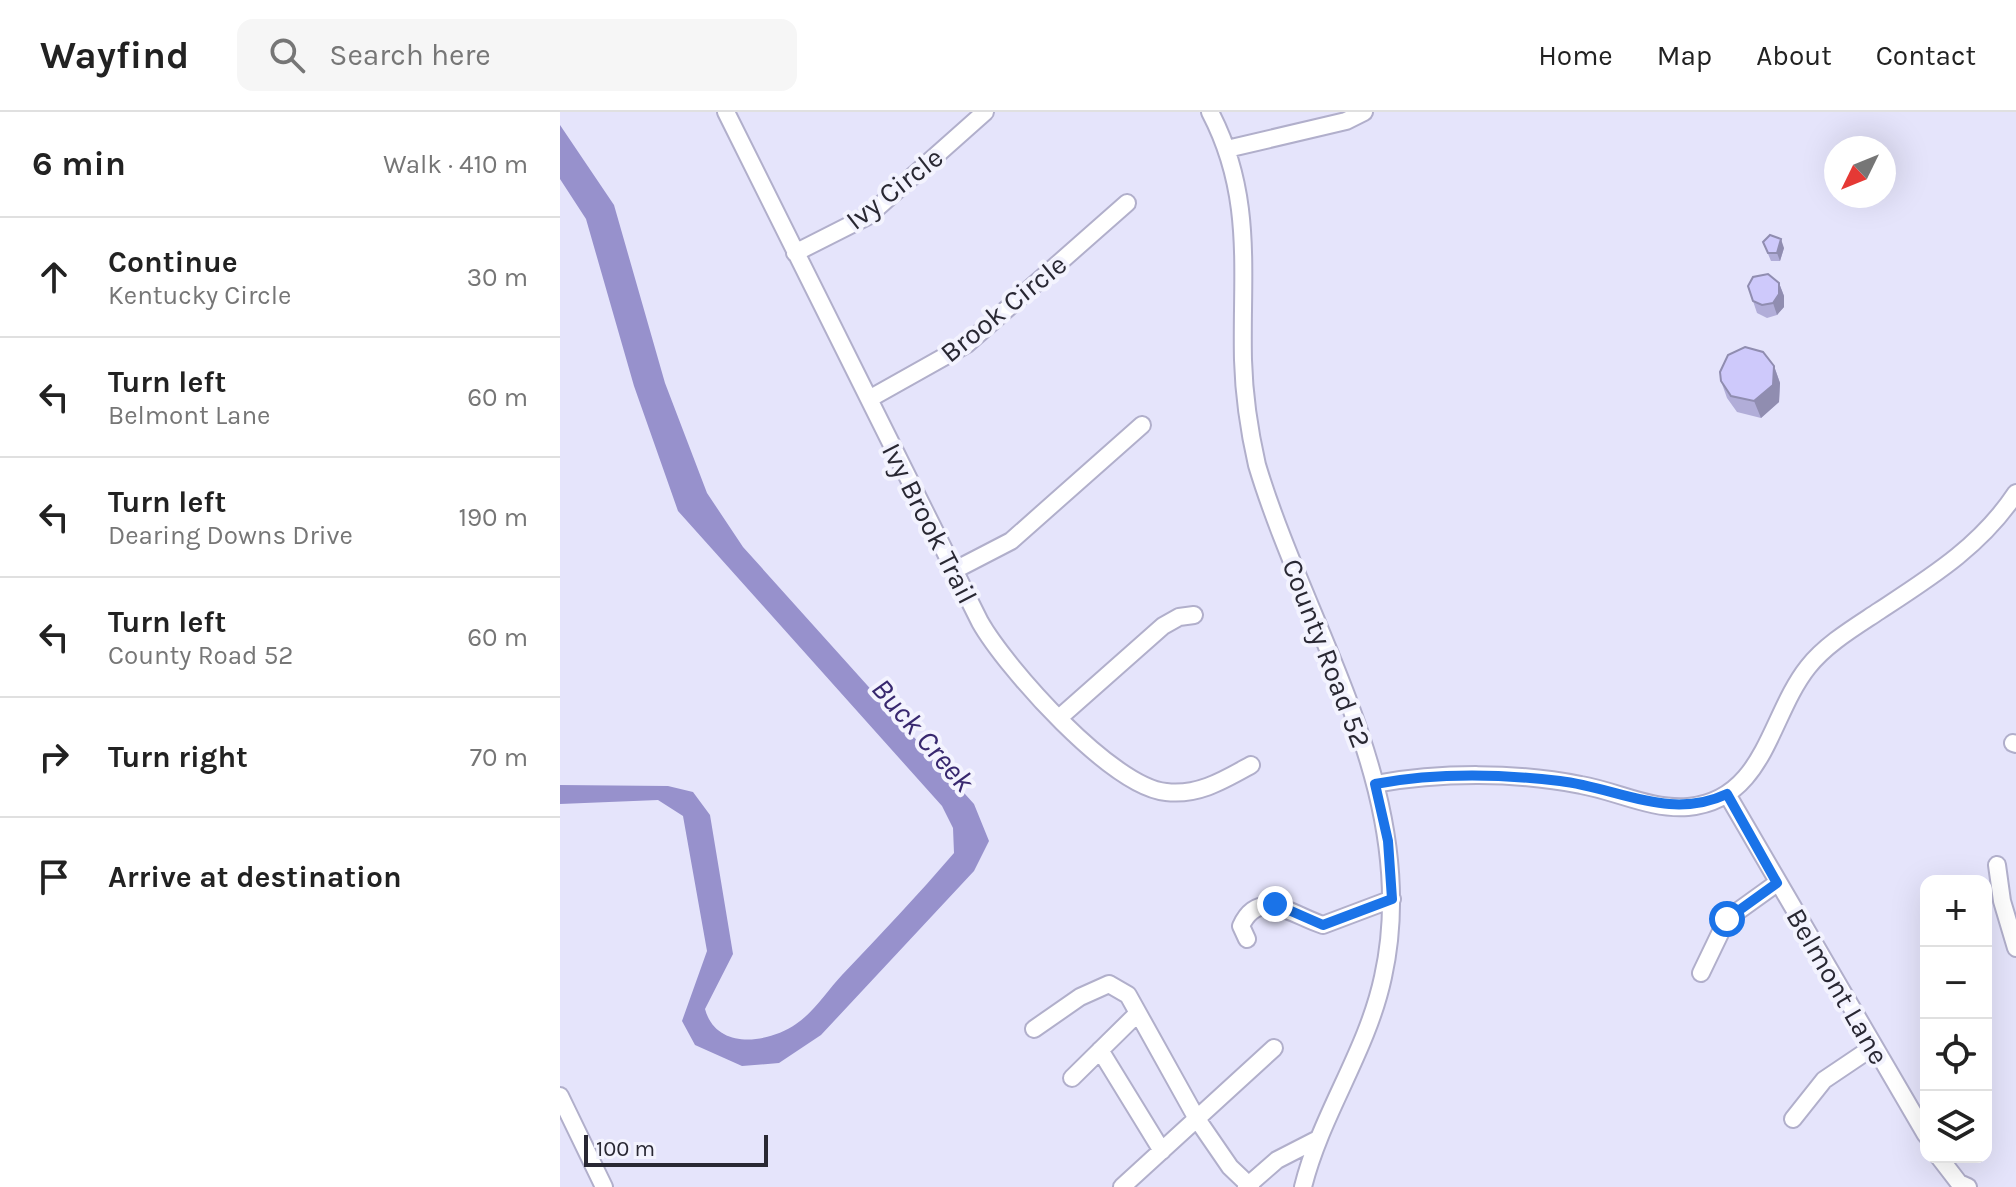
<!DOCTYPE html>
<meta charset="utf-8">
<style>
:root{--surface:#fff;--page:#f6f6f6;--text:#222;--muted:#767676;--line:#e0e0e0}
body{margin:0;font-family:Karla,sans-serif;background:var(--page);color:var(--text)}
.controls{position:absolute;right:24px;bottom:24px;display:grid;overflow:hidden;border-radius:16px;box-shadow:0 8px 32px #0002}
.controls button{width:72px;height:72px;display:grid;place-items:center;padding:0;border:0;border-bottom:2px solid var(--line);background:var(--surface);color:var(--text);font:40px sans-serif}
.compass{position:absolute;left:1264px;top:24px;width:72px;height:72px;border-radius:50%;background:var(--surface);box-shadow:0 8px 32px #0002;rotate:227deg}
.scale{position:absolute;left:24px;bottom:20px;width:184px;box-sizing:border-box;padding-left:8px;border:4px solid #292833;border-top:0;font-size:22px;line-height:28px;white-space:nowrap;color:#292833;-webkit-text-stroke:6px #f3f3fe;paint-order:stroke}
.stop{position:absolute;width:24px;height:24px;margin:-18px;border:6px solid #1a73e8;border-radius:50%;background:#fff}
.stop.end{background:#1a73e8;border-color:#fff;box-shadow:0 2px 8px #0008}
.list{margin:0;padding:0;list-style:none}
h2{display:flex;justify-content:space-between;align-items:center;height:104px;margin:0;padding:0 32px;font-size:34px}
h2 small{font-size:26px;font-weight:400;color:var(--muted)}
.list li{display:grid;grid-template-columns:52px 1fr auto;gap:24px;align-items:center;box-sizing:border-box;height:120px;padding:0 32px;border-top:2px solid var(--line)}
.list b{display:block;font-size:30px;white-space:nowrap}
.list p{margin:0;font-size:26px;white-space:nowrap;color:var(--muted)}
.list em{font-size:26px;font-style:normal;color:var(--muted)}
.icon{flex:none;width:44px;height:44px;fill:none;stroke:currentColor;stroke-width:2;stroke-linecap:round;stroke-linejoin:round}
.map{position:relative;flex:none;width:1456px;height:1075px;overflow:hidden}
header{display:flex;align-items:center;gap:48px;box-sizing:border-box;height:112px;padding:0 40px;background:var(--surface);border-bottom:2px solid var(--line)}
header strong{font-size:38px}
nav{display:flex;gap:44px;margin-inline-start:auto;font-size:28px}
.search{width:560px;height:72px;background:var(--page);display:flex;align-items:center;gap:20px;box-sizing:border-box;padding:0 28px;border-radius:16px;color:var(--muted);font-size:30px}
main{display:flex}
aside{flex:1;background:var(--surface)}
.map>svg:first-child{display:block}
</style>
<header>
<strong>Wayfind</strong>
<div class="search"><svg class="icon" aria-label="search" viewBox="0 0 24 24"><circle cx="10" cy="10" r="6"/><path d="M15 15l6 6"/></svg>Search here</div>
<nav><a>Home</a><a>Map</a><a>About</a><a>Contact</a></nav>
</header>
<main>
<aside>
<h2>6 min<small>Walk · 410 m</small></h2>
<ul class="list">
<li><svg class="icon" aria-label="ahead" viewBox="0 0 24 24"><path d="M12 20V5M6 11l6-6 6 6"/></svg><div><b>Continue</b><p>Kentucky Circle</p></div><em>30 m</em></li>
<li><svg class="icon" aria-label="left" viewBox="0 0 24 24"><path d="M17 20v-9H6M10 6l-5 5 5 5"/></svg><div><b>Turn left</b><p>Belmont Lane</p></div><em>60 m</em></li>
<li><svg class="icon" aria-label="left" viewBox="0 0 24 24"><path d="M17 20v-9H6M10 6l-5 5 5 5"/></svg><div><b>Turn left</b><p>Dearing Downs Drive</p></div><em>190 m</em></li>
<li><svg class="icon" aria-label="left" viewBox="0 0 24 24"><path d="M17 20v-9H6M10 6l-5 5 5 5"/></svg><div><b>Turn left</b><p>County Road 52</p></div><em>60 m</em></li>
<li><svg class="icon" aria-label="right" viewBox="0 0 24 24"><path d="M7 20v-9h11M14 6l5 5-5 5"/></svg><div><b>Turn right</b></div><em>70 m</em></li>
<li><svg class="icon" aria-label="arrive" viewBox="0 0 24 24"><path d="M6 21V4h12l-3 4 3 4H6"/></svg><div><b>Arrive at destination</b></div></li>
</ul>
</aside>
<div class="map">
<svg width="1456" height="1075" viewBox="0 0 1456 1075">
<rect width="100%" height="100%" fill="#e5e4fb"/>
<!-- water -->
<path fill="#9791cc" d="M0,13l54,80 51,178 42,110 36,54 231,257 15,37 -15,30 -153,164 -42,28 -37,3 -47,-21 -13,-24 25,-70 -24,-135 -25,-16 -98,4v-19l108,1 25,6 17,23 23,139 -28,55c11,41 62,35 91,15 17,-11 32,-34 46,-49 38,-40 76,-80 112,-122l-1,-25 -11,-22 -264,-295 -44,-125 -48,-167 -26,-40z"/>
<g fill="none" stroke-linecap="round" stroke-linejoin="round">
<defs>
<path id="minor" d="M166,0l254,510c26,46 132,165 186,170 32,4 58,-12 85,-27
M650,0c44,84 31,159 33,248 1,36 6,70 14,105 50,166 166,332 126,512 -16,75 -62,137 -80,210
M667,37l119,-28 18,-9
M235,141l73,-37 117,-104
M309,287l98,-55 160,-141
M395,458l56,-29 131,-116
M499,606l104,-92 16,-9 15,-2
M1453,631l3,1
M815,672c66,-12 141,-12 206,1 35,6 70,25 107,22 77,-7 81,-91 120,-140 18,-23 47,-40 71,-56 52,-34 102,-65 137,-118
M1167,682l199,341
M1437,753l5,36 14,47
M687,827l-6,-13c18,-40 53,-10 82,-1l69,-26
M1141,861l26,-54 50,-36
M474,917l46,-32 29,-13 19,11 69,124 33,48 21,20
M540,938l62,101
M512,966l66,-65
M0,984l44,91
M1233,1007l31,-39 49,-33
M1379,1045l20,26 9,4
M562,1075l152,-139
M686,1075l31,-27 41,-21"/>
</defs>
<!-- minor casing -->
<use href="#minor" stroke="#b1afcb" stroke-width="20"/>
<!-- minor -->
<use href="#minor" stroke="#fff" stroke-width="16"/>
</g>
<!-- wall -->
<path fill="#b1add8" d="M1203,130l21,6 -4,13h-9z
M1219,171l5,13v11l-7,8 -10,3 -10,-5 -9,-27z
M1214,254l6,17 -1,19 -18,16 -24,-6 -10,-14 -6,-17z"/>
<!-- shaded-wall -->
<path fill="#908db0" d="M1221,127l3,9 -4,13 -3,-8z
M1219,171l5,13v11l-7,8 -4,-12z
M1214,254l6,17 -1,19 -18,16 -7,-17z"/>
<!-- building -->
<path fill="#cec9fb" stroke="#908db0" stroke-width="2" d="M1210,123l11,4 -4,14h-9l-5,-11z
M1208,162l11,9v11l-6,9 -11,2 -9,-4 -5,-15 5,-9z
M1185,235l18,5 11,14 -1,19 -19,16 -23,-5 -10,-15 -1,-9 8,-17z"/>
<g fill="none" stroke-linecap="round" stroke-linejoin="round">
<!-- route -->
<path stroke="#1a73e8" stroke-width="10" d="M715,792l48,21 69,-26 -4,-58 -13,-57c59,-11 125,-10 185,-3 59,7 109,40 167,13l50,89 -50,36"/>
</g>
<g text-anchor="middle" stroke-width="8" stroke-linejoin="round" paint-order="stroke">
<!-- street labels -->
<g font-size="28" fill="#292833" stroke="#f3f3fe">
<text transform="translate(334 76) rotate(-38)" y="10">Ivy Circle</text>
<text transform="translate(443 196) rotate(-39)" y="10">Brook Circle</text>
<text transform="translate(370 411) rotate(63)" y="10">Ivy Brook Trail</text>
<text transform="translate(767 541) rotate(69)" y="10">County Road 52</text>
<text transform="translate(1278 874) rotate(60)" y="10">Belmont Lane</text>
</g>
<!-- water labels -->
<g font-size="30" font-style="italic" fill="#38286f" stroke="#f3f3fe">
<text transform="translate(363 623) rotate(49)" y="10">Buck Creek</text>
</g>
</g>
</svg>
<div class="controls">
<button>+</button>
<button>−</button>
<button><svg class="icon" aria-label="locate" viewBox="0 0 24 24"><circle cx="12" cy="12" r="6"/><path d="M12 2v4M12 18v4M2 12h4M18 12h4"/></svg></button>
<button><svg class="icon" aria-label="layers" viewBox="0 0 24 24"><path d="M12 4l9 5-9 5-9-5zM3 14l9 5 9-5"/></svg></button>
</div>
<svg class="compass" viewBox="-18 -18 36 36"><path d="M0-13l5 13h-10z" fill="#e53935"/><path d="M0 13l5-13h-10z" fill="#767676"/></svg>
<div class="scale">100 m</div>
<div class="stop" style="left:1167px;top:807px"></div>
<div class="stop end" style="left:715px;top:792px"></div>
</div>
</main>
